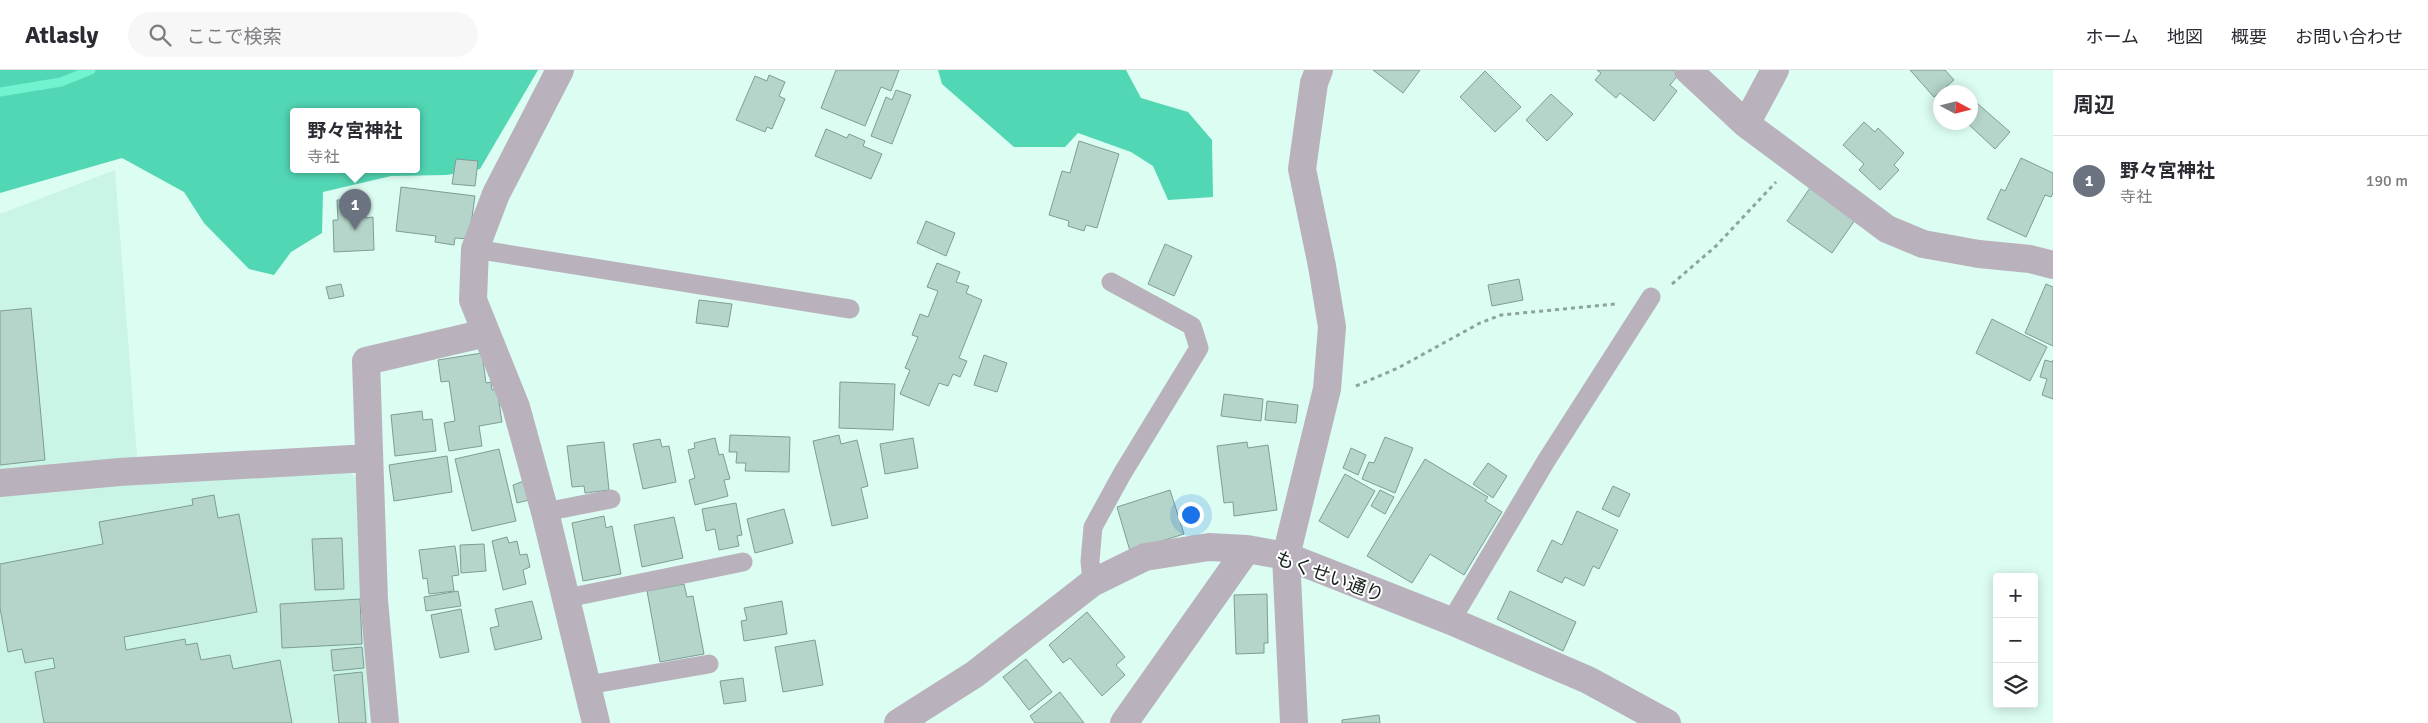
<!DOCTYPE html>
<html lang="ja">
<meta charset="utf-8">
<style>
:root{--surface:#fff;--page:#f7f7f7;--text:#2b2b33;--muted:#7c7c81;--line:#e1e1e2;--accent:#762a9c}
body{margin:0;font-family:Signika,"Noto Sans JP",sans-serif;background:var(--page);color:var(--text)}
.controls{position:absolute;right:15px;bottom:15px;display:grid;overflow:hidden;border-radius:5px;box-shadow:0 2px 12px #0003}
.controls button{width:45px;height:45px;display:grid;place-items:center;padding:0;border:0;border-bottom:1px solid var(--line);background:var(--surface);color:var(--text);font:25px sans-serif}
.compass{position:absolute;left:1933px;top:15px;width:45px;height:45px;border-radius:50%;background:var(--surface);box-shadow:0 2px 12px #0003;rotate:97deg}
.you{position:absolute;left:1190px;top:444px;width:18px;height:18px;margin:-12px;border:4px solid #fff;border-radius:50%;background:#1a73e8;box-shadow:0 0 0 8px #1a73e833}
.badge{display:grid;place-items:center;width:32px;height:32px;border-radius:50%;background:var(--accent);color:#fff;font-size:16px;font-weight:700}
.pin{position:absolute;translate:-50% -41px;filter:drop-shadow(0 1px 2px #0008)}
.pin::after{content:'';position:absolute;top:26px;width:18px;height:15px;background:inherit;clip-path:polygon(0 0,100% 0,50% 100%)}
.popup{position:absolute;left:290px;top:38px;width:130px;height:65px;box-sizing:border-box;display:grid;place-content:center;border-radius:5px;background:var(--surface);filter:drop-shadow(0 1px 4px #0005);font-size:16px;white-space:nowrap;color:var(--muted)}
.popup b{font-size:19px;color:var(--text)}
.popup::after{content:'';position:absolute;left:50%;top:100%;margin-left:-10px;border:10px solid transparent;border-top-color:var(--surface)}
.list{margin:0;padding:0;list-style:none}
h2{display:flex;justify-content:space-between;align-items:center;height:65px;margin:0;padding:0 20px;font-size:21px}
h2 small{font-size:16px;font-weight:400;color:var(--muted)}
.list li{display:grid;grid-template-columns:32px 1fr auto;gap:15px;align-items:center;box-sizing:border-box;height:90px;padding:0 20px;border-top:1px solid var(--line)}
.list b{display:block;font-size:19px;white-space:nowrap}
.list p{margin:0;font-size:16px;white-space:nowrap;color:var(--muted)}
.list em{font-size:16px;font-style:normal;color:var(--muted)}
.icon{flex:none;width:28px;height:28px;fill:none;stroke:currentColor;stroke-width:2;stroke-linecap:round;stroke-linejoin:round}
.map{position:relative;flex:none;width:2053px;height:653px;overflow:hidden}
header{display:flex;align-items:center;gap:30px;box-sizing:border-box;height:70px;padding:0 25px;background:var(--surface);border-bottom:1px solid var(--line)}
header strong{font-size:24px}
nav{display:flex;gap:28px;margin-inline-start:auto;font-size:18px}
.search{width:350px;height:45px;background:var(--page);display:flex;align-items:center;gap:12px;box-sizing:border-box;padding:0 18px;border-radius:28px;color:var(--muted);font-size:19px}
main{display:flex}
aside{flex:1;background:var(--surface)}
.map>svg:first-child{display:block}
</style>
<header>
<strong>Atlasly</strong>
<div class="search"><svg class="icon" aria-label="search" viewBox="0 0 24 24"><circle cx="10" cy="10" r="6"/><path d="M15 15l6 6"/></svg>ここで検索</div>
<nav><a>ホーム</a><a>地図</a><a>概要</a><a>お問い合わせ</a></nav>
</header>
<main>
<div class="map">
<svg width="2053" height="653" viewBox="0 0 2053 653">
<rect width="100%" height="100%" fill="#dcfdf2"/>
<!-- built -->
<path fill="#caf4e6" d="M115,100l24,312 209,-12 9,9 12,244h-369v-509z"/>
<!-- forest -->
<path fill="#52d7b5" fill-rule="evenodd" d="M0,0h538l-58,99 -33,6 -56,1 -68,16 -1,41 -31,19 -17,23 -25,-6 -45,-46 -20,-31 -62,-34 -122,35zM294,41h122v58h-122z
M938,0h188l15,28 47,14 24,28 1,57 -45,3 -15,-34 -22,-14 -53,-19 -13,14h-51l-72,-63z"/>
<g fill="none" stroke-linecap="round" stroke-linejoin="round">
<!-- stream -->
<path stroke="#71f3d0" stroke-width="9" d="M0,22l61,-10 30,-12"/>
</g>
<!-- building -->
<path fill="#b5d5ca" stroke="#7e9d93" d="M836,0h63l-8,21 -10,-4 -16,39 -44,-18z
M1373,0h47l-17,23z
M1597,0h76l6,4 -9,11 7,6 -23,30 -34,-28 -4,5 -21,-18 6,-7z
M1910,0h35l9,10 -20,17z
M1485,1l36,36 -26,25 -35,-35z
M769,5l16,7 -6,14 6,3 -13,30 -5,-2 -2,5 -29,-12 19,-44 12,5z
M896,20l15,5 -19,49 -21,-8 15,-39 6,3z
M1551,24l22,20 -26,27 -21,-21z
M1970,27l40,35 -15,17 -29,-27h4z
M1864,52l11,10 3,-4 26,25 -10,12 5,5 -19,20 -21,-20 5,-6 -21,-19z
M826,59l21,9 2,-4 16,7 -2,5 19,8 -11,25 -56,-23z
M1079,71l40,13 -22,74 -11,-3 -2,6 -16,-5 1,-5 -20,-6 13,-44 8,2z
M2021,88l32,15v20l-2,4 -6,-2 -19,42 -39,-18 14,-30 4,2z
M456,89l22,2 -3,25 -23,-2z
M401,117l74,9 -6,43 -14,-1 -1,7 -19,-3 1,-6 -40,-5z
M1810,118l45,32 -23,33 -45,-32z
M365,129l1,19 7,-1 1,33 -40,2 -1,-32h5l-1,-20z
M926,151l29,12 -9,23 -29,-13z
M1165,174l27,12 -18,40 -26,-12z
M937,193l23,9 -4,10 13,4 -3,7 16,7 -23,58 8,3 -7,16 -7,-3 -5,12 -9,-3 -10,23 -29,-12 10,-24 -5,-2 13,-31 -6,-2 8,-21 8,3 10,-26 -11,-4z
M1519,209l4,21 -31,6 -4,-21z
M341,214l3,12 -15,3 -3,-12z
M2046,214l7,3v59l-28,-13z
M699,230l33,4 -4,23 -32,-4z
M31,238l14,152 -45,5v-154z
M1992,249l55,28 -17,34 -54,-28z
M482,283l4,30 5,-1 1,8 5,-1 5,33 -23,4 3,20 -33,5 -5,-28 11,-2 -6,-40 -8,1 -3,-22z
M984,285l23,8 -10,29 -23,-7z
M2045,290l7,2 1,-2v39l-11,-4 5,-16 -7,-2z
M840,312l55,2 -2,46 -54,-2z
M1224,324l39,5 -2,22 -40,-5z
M1267,331l31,4 -2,18 -31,-3z
M422,341l1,9 9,-1 4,32 -41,5 -4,-41z
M730,365l60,2 -1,35 -44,-1 1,-8h-10l1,-11h-8z
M839,365l2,9 16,-4 11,46 -7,2 7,30 -36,8 -19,-85z
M1385,367l28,11 -18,45 -33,-14 7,-17 5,1z
M715,368l4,17 4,-1 7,25 -6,1 4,16 -33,9 -6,-25 6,-2 -7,-28 7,-2 -1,-5z
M913,368l5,30 -33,6 -5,-30z
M660,369l2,8 7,-1 7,36 -33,7 -10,-45z
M604,372l5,48 -24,3 -1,-7 -12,1 -5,-41z
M1247,372l1,6 20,-3 9,65 -43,6 -1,-14 -9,1 -7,-57z
M1351,378l15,7 -8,20 -15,-7z
M499,379l17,72 -44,10 -17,-72z
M447,386l5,36 -58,9 -5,-36z
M1425,389l63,38 -3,4 17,11 -38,63 -34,-21 -18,29 -45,-27z
M1488,393l19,13 -14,22 -20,-14z
M1345,404l30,17 -27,47 -29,-17z
M524,411l5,19 -12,3 -4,-18z
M1613,416l17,8 -11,23 -17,-8z
M1170,420l14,44 -54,17 -13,-44z
M1380,420l14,7 -9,17 -14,-8z
M214,425l4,23 21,-4 18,98 -133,25 2,13 59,-11 1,6 11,-2 4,17 29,-5 3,14 47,-9 12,63h-248l-9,-51 20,-4 -2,-10 -28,5 -3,-14 -14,3 -8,-44v-44l103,-20 -4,-22 94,-17 -1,-6z
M736,433l6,32 -5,1 2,10 -20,4 -4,-21 -9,2 -4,-22z
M784,439l9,34 -38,10 -8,-34z
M1577,441l41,19 -19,39 -6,-3 -9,20 -19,-9 -3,6 -25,-12 15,-31 10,5z
M604,446l2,12 6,-2 9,48 -38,7 -11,-58z
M674,447l9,41 -41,9 -8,-42z
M507,467l2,6 8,-2 3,14 7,-1 3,13 -7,3 3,14 -23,6 -11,-49z
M342,468l2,51 -29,1 -3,-51z
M484,474l2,27 -25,2 -1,-28z
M455,476l4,29 -7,1 2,15 -25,3 -2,-16 -4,1 -4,-29z
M684,514l3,13 6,-1 11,58 -44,8 -13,-71z
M458,521l3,15 -35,5 -2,-14z
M1510,521l66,31 -13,29 -66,-32z
M1267,524l1,49h-4v10l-28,1 -2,-59z
M360,529l2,45 -80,4 -2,-44z
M532,531l10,38 -47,11 -5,-22 9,-2 -4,-17z
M782,531l5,33 -43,7 -3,-20 6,-1 -3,-12z
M461,539l8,43 -29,6 -9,-43z
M1087,542l38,45 -9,8 9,10 -23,21 -32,-38 -7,5 -14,-18z
M815,570l8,45 -40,7 -8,-45z
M362,577l2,21 -31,3 -2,-21z
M1026,589l26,33 -23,18 -26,-33z
M362,602l4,51h-27l-5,-48z
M743,608l3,23 -22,3 -4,-23z
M1060,622l24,31h-49l-5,-7z
M1379,645l1,8h-38v-3z"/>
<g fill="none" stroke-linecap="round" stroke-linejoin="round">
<!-- path -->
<path stroke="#8ba49c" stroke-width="3" stroke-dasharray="4 4" stroke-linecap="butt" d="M1672,214l44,-38 60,-64
M1356,316l42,-18 82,-45 21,-8 114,-11"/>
<!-- service -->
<path stroke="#b9b2bd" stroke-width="19" d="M475,179l375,60
M545,442l66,-13
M1092,513l-2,-22 3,-34 29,-53 77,-126 -7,-22 -81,-44
M567,528l176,-36
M1451,551l95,-160 105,-164
M588,615l121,-21"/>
<!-- minor -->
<path stroke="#b9b2bd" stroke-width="28" d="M560,0l-64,124 -21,55 -2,51 43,107 29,105 51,211
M1688,0l58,54 141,105 36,15 56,10 51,5 23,6
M1746,54l29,-54
M0,413l119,-11 250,-14
M385,653l-11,-123 -8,-239 120,-28
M898,653l77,-49 117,-91 53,-26 64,-10 38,2 39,7 165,65 137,59 79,43
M1124,653l123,-174
M1294,653l-8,-167 41,-167 5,-62 -10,-61 -20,-97 12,-86 5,-13"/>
</g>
<g text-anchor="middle" stroke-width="4" stroke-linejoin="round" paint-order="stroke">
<!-- street labels -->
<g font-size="19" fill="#17231f" stroke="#fff">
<text transform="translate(1330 506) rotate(20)" y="7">もくせい通り</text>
</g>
</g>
</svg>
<div class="controls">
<button>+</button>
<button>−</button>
<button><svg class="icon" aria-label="layers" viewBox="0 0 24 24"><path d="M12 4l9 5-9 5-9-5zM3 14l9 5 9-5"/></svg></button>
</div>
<svg class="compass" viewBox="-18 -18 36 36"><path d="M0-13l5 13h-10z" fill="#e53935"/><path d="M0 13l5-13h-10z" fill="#7c7c81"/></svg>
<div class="you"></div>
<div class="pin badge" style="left:355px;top:160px;background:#6b7280">1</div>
<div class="popup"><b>野々宮神社</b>寺社</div>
</div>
<aside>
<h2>周辺<small></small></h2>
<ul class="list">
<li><span class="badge" style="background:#6b7280">1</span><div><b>野々宮神社</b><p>寺社</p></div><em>190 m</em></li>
</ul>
</aside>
</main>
